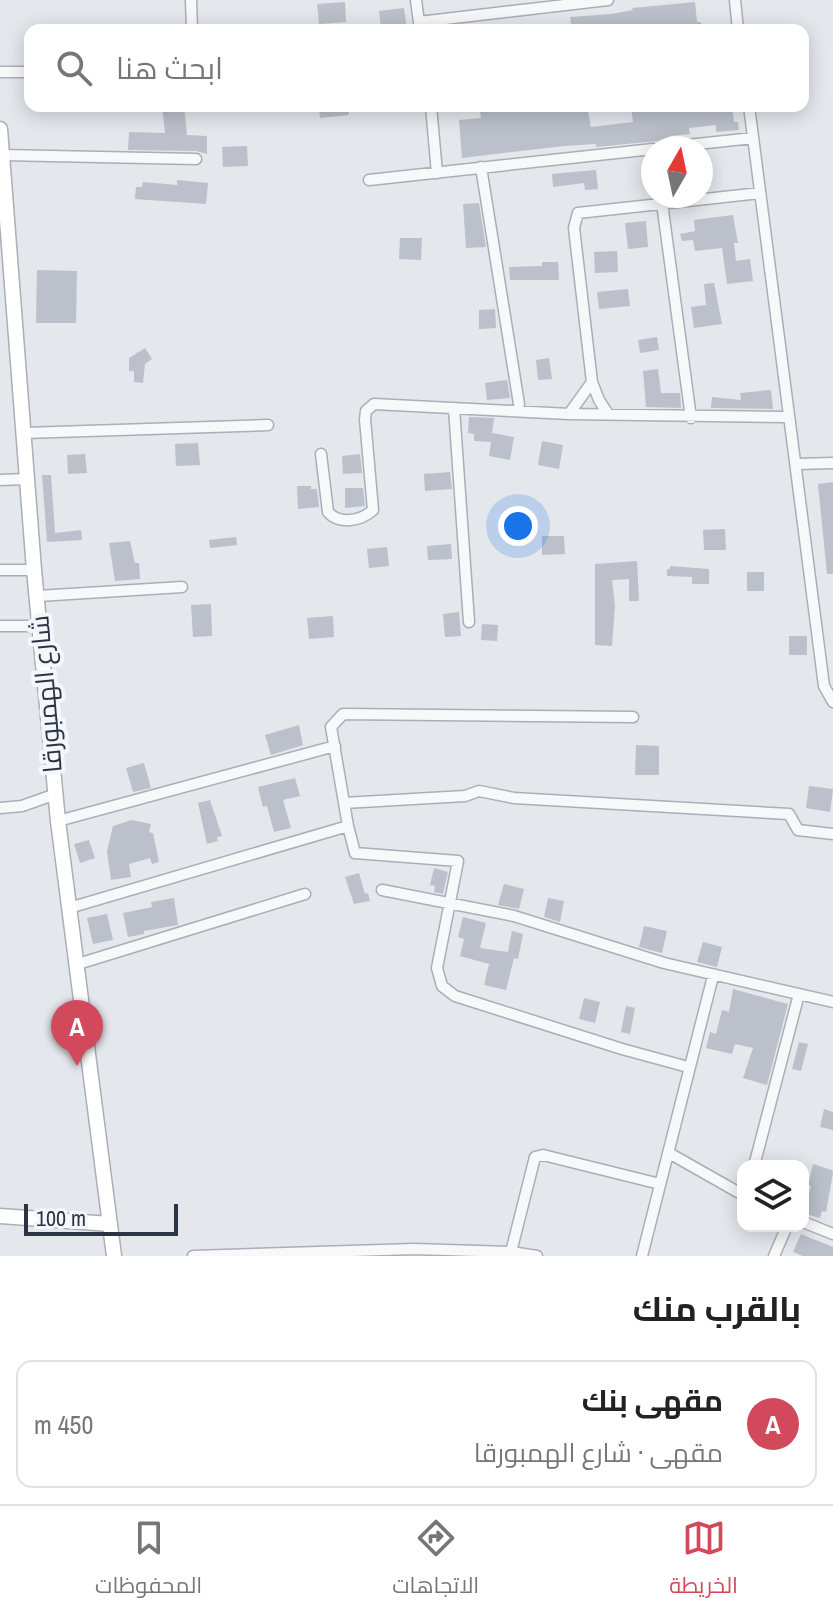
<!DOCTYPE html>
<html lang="ar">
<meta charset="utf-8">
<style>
:root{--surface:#fff;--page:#f2f2f2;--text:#222;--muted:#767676;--line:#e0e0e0;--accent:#d1495b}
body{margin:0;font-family:"Archivo Narrow",Cairo,sans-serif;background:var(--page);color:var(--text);direction:rtl}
.controls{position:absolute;right:24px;bottom:24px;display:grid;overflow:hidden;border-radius:16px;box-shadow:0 4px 20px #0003}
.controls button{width:72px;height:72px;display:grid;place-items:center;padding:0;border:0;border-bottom:2px solid var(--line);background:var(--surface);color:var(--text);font:40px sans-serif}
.compass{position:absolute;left:641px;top:136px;width:72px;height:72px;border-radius:50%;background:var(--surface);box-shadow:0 4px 20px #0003;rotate:9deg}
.scale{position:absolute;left:24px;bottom:20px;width:154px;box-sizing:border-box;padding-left:8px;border:4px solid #2b3445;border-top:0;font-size:22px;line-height:28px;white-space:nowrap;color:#2b3445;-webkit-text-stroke:6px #f4f6f9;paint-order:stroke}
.you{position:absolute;left:518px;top:526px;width:28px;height:28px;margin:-20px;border:6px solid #fff;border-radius:50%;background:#1a73e8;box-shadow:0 0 0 12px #1a73e833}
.badge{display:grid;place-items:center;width:52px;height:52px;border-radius:50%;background:var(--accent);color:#fff;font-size:26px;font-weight:700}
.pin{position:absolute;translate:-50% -66px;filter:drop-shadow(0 2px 4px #0008)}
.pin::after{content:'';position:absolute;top:42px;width:28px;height:24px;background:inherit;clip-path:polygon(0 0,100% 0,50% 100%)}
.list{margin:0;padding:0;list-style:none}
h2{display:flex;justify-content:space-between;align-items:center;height:104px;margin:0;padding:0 32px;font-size:34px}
h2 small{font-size:26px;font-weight:400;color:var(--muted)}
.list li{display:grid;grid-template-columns:52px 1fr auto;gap:24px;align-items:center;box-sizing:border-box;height:128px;margin:0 16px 16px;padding:0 16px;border:2px solid var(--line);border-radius:16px}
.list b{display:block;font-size:30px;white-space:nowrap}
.list p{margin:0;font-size:26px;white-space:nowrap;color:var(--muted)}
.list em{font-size:26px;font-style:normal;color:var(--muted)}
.icon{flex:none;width:44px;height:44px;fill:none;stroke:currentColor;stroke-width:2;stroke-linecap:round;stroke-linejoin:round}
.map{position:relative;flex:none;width:833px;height:1256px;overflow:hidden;direction:ltr}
.search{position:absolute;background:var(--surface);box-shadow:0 4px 20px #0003;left:24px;right:24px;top:24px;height:88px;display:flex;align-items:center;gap:20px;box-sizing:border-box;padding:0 28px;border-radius:16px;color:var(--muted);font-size:30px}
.sheet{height:248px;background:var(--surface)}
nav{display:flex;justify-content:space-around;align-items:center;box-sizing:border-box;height:112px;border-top:2px solid var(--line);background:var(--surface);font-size:22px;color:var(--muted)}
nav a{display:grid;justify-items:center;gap:4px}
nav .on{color:var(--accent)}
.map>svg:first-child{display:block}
</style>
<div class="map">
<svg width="833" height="1256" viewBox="0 0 833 1256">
<rect width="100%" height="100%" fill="#e4e7ec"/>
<!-- building -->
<path fill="#bbc0ca" d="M345,2l1,20 -27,2 -2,-20z
M695,2l2,20h4l1,8h-130l-2,-13 41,-3 22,-4 -1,-2z
M404,8l3,22h-26l-2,-19z
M162,106h22l3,29 20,1v18l-11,-3 -68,-1 1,-18 36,1z
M319,106h29l1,9 -29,3z
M479,106h108l4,21 42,-5 -2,-14 5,-2h29v5l24,-2v-3h43l2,16h4l1,8 -23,2v-7l-27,3 1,6 -21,2 1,3 -13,2 -61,6v-3l-32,2 -102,12 -3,-38 22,-2z
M247,146l1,20 -25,1 -1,-20z
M596,170l2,19 -13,1 -1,-7 -31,4 -1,-13z
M177,180l31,3 -2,21 -71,-5 1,-12h6l1,-5 34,3z
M479,203l7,44 -20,1 -3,-44z
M733,215l5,28h-4l2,18 14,-2 3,22 -26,3 -5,-36 -27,3 -2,-11 -11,1 -2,-7 15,-3 -1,-11z
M646,221l2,26 -20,2 -3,-26z
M400,238h22l-1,22 -22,-1z
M617,251l1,21 -23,1 -1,-21z
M542,262h16l1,18h-49l-1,-13 33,-1z
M37,270l40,1 -1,52h-40z
M714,283l8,41 -28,4 -3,-21 15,-2 -2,-21z
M628,289l2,17 -31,3 -2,-17z
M495,309l1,19 -17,1v-19z
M657,337l2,13 -19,3 -2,-13z
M145,348l7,11 -7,5 -2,19 -9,-1v-11h-5v-13z
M549,358l3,21 -14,1 -2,-20z
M658,369l3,24h19l1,15 -35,-1 -3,-36z
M507,380l3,18 -23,2 -2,-17z
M771,390l2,19 -62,-1 1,-11 29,3 -1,-7z
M469,417l25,1 -2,15 22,4 -4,23 -21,-4 2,-14 -17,-1v-7l-6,-1z
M542,441l21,4 -4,24 -21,-4z
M198,443l2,22 -24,1 -1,-22z
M85,454l2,19 -19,1 -1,-19z
M360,454l2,19 -19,1 -1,-18z
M450,472l2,17 -27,2 -1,-17z
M42,475h9l4,58 26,-3 1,10 -35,2z
M833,482v92h-6l-9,-90z
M297,486h14v3h6l2,18 -21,2z
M345,488h18l2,18 -20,2z
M725,529l1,21h-22l-1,-20z
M542,536h22l1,18 -23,1z
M236,537l1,8 -27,3 -1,-8z
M130,541l5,22h4l1,16 -25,2 -6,-38z
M451,544l1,15 -24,1 -1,-14z
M387,547l2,19 -20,2 -2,-19z
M637,561l2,40h-10v-22l-17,1 3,26 -3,40 -17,-1v-81z
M670,566l39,3v15h-17v-7l-25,-1v-7h3z
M747,572h17v19h-17z
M211,604l1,32 -19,1 -2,-32z
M459,612l2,24 -16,1 -2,-23z
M333,616l1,21 -25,2 -2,-21z
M482,624l16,1 -1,16 -16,-1z
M789,636h18v19h-18z
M299,725l4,20 -32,10 -6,-20z
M636,745l23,1v29h-24z
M144,763l7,25 -18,4 -7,-24z
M295,778l5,18 -17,4 8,28 -17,4 -7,-26 -4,1 -5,-20z
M809,786l24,3 -3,23 -24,-4z
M210,800l12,36 -5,1 1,4 -11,3 -9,-41z
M132,820l19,4 -2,8 4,1 6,29 -7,2 -2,-6 -21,6 2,13 -20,3 -4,-29 6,-25z
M89,840l6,18 -15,5 -6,-19z
M434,868l14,4 -5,22 -9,-2 1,-6 -5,-1z
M359,873l6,21 3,-1 2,8 -16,3 -9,-27z
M504,884l20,5 -5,20 -21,-4z
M174,898l4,27 -34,6v3l-16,3 -5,-24 29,-6 -1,-5z
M548,898l16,3 -4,21 -16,-5z
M107,914l6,26 -20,4 -6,-26z
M463,917l23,6 -6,25 28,4 4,-21 11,3 -5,25 -4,-1 -8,32 -22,-5 5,-21 -29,-8 4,-17 -6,-2z
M644,926l23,5 -5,22 -23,-6z
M703,942l19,5 -5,20 -20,-5z
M733,989l55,15 -21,81 -24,-7 10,-30 -18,-4 -3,10 -26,-6 4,-16 6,2 6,-24 7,2z
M584,998l16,4 -5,21 -16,-4z
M626,1006l9,2 -5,26 -9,-2z
M799,1042l9,2 -7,27 -9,-2z
M824,1109l9,3v18l-13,-3z
M813,1164l19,6 1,3 -7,39 -4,-1 -2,7 -17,-5 8,-27 -3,-1z
M801,1234l32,13v9h-30l-10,-4z"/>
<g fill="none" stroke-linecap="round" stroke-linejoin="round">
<defs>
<path id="street" d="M191,0l1,30
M416,0l4,30
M735,0l3,30
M419,22l189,-22
M0,72h30
M431,106l6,67
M749,106l75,580 9,16
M660,148l93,-10
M2,155l194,4
M481,167l38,237
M369,180l284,-31
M662,203l29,215
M454,408l15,214
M569,414l23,-32
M608,414l-9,-14 -7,-18 -18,-154 4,-15 182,-20
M25,433l243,-8
M321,454l7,58c11,13 33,9 45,-2l-8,-91 1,-8 8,-7 195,10 218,3
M796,464l37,-1
M0,480l28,-1
M0,570h34
M38,596l144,-9
M0,626h40
M344,803l121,-7 14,-5 35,7 275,16 9,16 35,4
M0,808l22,-2 34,-12
M58,821l277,-75
M348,826l-17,-99 12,-13 290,3
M382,890l132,26 150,47 169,39
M69,908l279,-82 7,27 103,8 -21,107 5,18 13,10 167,53 66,18
M78,964l227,-70
M669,1153l74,42
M754,1166l45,-172
M803,1222l30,12
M511,1252l24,-95 8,-2 117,29
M193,1256l221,-7 97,3 26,4
M642,1256l71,-280
M774,1256l13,-30"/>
<path id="secondary" d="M0,129l34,441 24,251 56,435
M0,1216l110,8"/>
</defs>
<!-- street casing -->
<use href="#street" stroke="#a9aeb7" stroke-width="13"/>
<!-- secondary casing -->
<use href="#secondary" stroke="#a9aeb7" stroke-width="17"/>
<!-- street -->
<use href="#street" stroke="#f7f8fa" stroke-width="10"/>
<!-- secondary -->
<use href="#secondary" stroke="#fff" stroke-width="14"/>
</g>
<g text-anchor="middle" stroke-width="8" stroke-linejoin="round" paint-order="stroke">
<!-- street labels -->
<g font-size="26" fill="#2b3445" stroke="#f4f6f9">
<text transform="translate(46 694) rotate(-95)" y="9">شارع الهمبورقا</text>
</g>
</g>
</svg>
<div class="controls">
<button><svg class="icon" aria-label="layers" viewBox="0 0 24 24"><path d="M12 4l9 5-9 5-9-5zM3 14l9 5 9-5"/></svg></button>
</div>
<svg class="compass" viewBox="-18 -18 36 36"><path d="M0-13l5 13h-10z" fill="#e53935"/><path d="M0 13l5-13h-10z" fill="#767676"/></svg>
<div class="scale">100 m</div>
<div class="you"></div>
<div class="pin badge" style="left:77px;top:1066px">A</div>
<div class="search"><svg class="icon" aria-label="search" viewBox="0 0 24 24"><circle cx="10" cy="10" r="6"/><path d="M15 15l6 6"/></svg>ابحث هنا</div>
</div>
<section class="sheet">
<h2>بالقرب منك<small></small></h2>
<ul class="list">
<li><span class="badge">A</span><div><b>مقهى بنك</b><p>مقهى · شارع الهمبورقا</p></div><em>450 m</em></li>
</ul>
</section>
<nav>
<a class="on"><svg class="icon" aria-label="map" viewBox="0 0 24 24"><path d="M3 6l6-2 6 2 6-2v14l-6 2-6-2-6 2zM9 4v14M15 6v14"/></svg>الخريطة</a>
<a><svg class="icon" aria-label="directions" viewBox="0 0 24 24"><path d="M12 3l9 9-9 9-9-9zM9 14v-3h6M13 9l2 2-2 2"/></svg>الاتجاهات</a>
<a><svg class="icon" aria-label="saved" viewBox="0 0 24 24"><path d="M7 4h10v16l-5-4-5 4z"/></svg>المحفوظات</a>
</nav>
